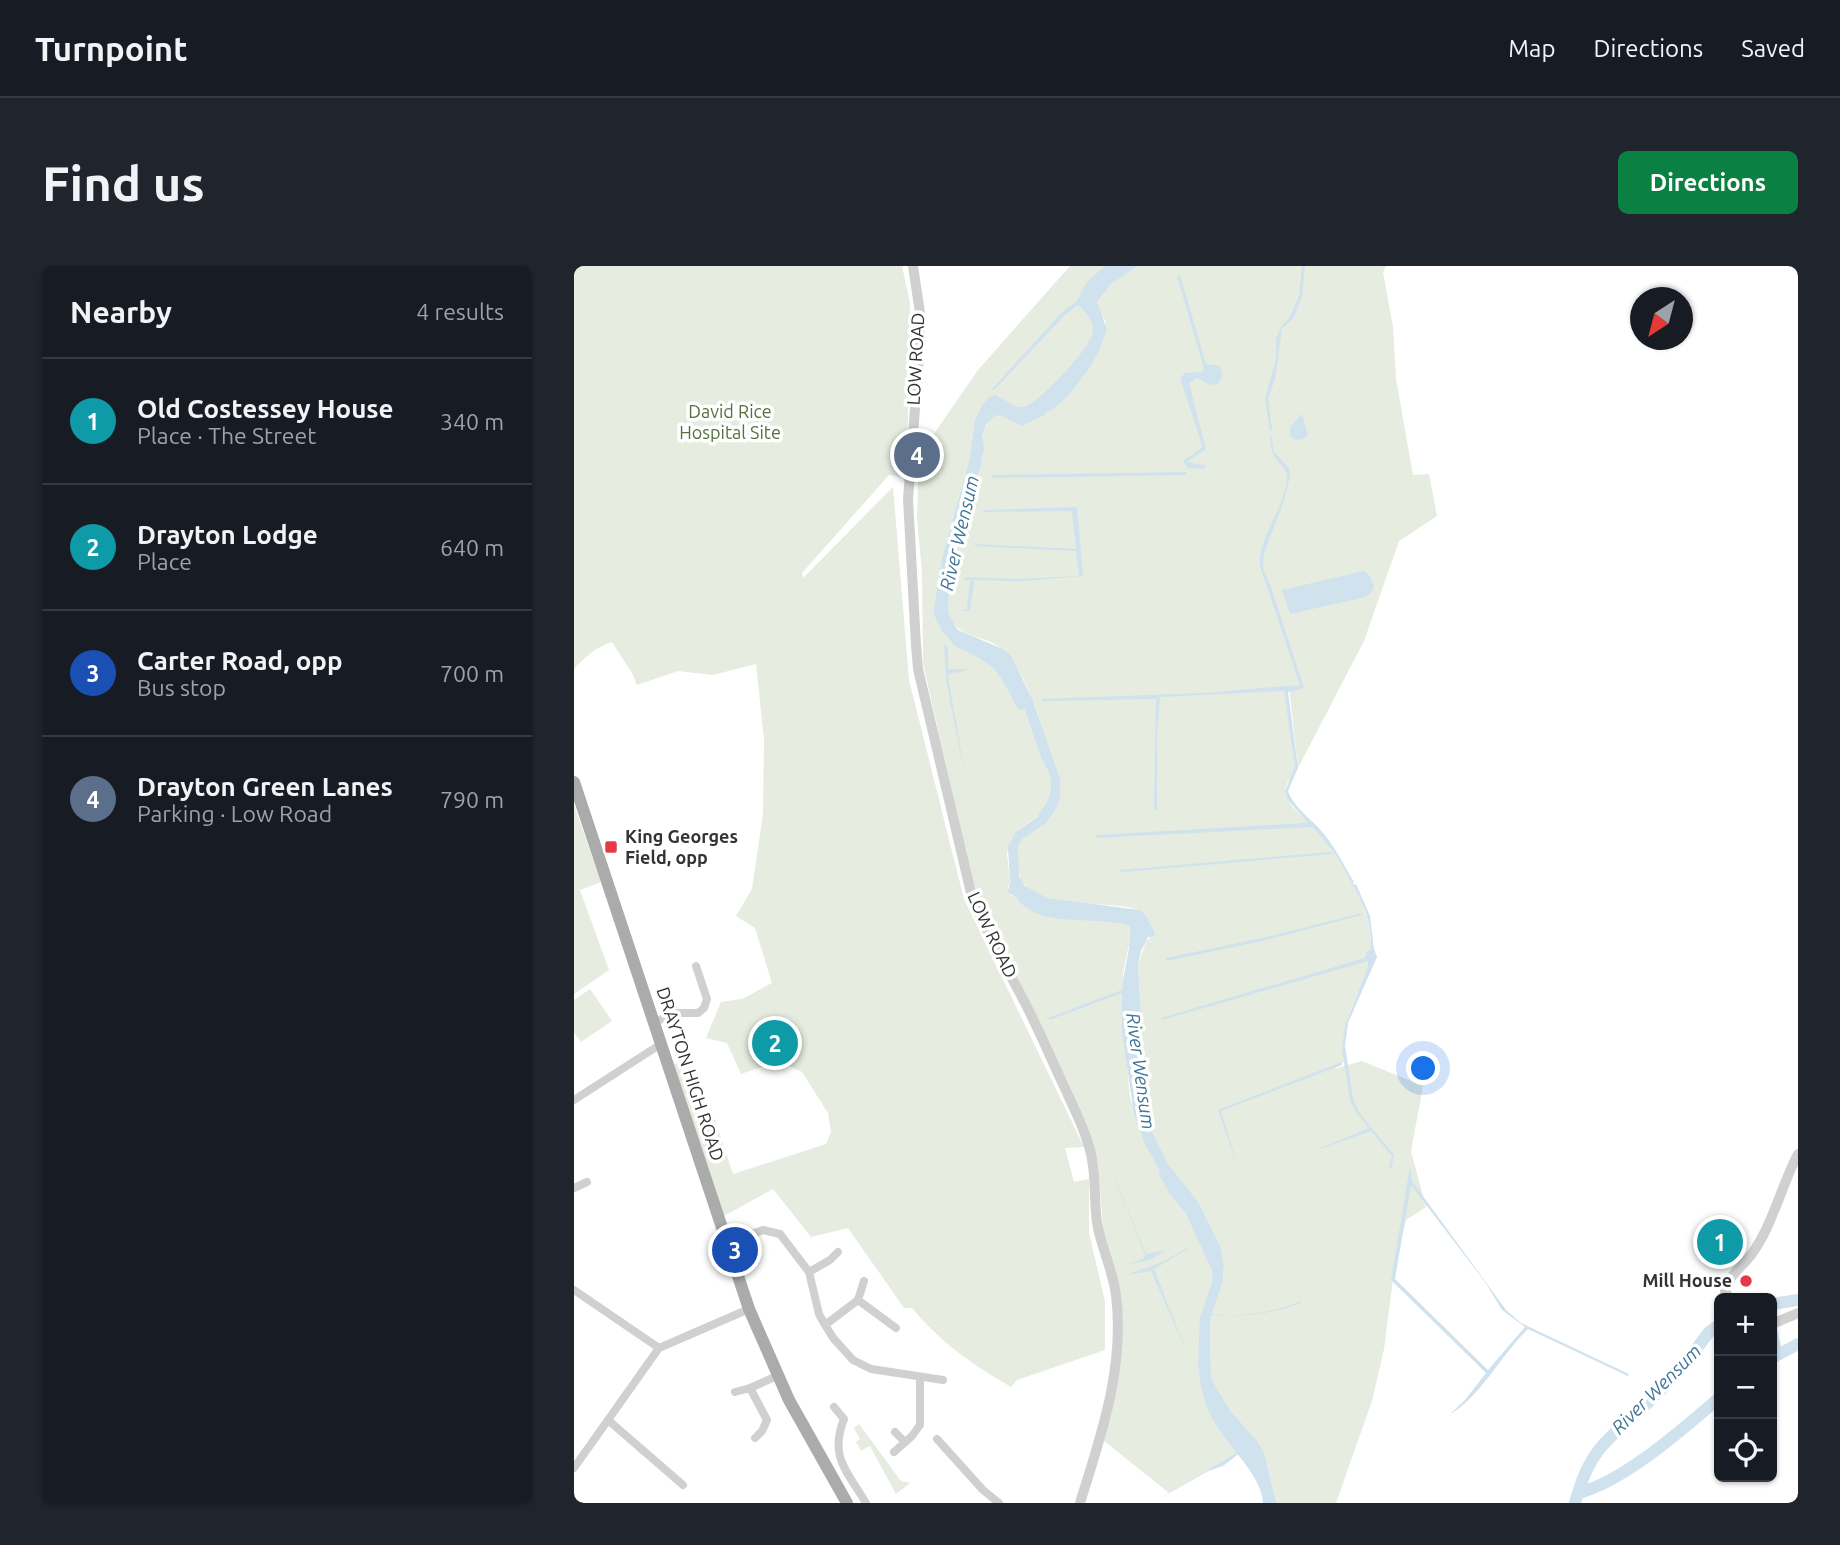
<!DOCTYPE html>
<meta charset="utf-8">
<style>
:root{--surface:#171b24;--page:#20242c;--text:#f1f3f6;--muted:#9ea1a6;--line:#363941;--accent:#0b8043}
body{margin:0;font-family:Ubuntu,sans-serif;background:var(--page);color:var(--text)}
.controls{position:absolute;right:21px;bottom:21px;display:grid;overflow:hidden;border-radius:10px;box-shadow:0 2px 5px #0004}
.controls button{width:63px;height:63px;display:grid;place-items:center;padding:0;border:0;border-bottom:2px solid var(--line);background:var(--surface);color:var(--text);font:35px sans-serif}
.compass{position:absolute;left:1056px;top:21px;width:63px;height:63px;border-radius:50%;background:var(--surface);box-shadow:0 2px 5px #0004;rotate:216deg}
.you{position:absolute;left:850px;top:803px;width:24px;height:24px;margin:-18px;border:5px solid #fff;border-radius:50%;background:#1a73e8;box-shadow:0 0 0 10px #1a73e833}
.badge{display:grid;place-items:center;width:46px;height:46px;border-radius:50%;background:var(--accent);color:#fff;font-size:23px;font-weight:700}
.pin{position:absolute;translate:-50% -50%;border:4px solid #fff;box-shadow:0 2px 7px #0006}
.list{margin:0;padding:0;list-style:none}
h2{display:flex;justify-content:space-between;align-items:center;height:91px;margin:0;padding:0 28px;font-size:30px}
h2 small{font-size:23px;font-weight:400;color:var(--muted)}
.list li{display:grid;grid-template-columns:46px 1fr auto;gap:21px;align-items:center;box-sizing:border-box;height:126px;padding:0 28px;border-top:2px solid var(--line)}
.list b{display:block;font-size:26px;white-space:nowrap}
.list p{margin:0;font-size:23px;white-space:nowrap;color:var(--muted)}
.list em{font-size:23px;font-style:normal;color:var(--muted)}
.icon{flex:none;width:38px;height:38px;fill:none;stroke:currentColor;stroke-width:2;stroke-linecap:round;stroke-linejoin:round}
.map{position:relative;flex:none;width:1224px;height:1237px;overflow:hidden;border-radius:10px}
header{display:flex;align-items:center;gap:42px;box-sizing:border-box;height:98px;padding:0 35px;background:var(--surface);border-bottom:2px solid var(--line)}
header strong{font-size:33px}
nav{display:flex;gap:38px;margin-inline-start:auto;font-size:24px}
.intro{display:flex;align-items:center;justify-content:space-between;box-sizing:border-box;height:168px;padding:0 42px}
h1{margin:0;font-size:49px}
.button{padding:18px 32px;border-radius:10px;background:var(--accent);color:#fff;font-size:24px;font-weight:700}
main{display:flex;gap:42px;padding:0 42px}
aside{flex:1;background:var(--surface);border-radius:10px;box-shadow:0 2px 5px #0004}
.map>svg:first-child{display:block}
</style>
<header>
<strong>Turnpoint</strong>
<nav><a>Map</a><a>Directions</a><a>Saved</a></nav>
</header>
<div class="intro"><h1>Find us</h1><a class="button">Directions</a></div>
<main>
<aside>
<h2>Nearby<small>4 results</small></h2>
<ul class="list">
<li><span class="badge" style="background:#0f9aa8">1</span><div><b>Old Costessey House</b><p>Place · The Street</p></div><em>340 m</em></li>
<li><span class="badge" style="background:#0f9aa8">2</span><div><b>Drayton Lodge</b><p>Place</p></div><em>640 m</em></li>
<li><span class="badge" style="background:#1a4fb4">3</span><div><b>Carter Road, opp</b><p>Bus stop</p></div><em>700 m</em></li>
<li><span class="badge" style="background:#5c6f8a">4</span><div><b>Drayton Green Lanes</b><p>Parking · Low Road</p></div><em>790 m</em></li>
</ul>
</aside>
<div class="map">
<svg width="1224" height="1237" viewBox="0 0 1224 1237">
<rect width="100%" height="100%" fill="#fff"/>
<!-- green -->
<path fill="#e6ecdf" d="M0,0h328l8,37 -3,159 -3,15 -15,-2 -87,98 1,5 90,-91 16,193 55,219 120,248 -19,1 9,34 15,-3v54l16,69v48l-88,30 -6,7c-38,-22 -71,-45 -99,-79h-8l-56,-80 -37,9 -38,-48 -51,28 -50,-152 18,-5 22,51 21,63 93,-30 5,-12 -3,-19 -26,-41 -24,-11 -37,13 -14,-31 -21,-5 15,-36 21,-3 30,-16 -17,-55 -19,-12 16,-27 11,-75 1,-75 -8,-75 -43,11 -35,-4 -41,14 -5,-12 -20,-31c-16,5 -27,15 -38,27z
M496,0h53l-27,20 -5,30 4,19 -54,79c34,-13 49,-60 65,-91 -2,-5 -7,-11 -8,-16 -4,-17 29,-33 40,-41h248l-3,6 10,55 3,52 17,96 16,-1 8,42 -38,25 -35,100 -66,127 -9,-81h-5v4c4,24 10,50 11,74 0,11 -13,19 -9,30 4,14 22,25 32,35 26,28 55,82 53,120l-6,4 4,10c-9,30 -32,64 -24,97l-11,8 28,-8 61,25 -12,65 15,56 -20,13 -11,44 -11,85 -12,52 -36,102h-64v-18l-7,-30 -34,-43 -20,-34 -1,-58 13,-39 1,-16 -3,-17 -22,-45 -32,-41 -19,-39 -5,-23 -4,-27 2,-58 -3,-50 8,-24 9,-8 -11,-21c-31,-16 -119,5 -126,-43 -1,-6 -2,-15 0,-22 5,-13 20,-15 28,-25 5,-7 10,-16 14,-23 -13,-49 -21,-109 -56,-148 -14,-16 -43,-11 -53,-32 -13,-28 21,-118 29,-150 1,-6 4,-15 3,-21 0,-6 -2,-8 0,-15 2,-7 7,-12 11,-18l12,-2 -3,-3 -26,5 -2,4 -6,42 -27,97 -9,55 15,26 12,7 26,4 14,8 25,53 16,47 9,17 1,15 -5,14 -6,10 -16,12 -13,15 -4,12 3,29 -2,5 3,8 21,10 79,10 11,3 7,7 1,14 -7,34 -1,40 8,85 18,50 11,22 33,42 7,20 14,25 -1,26 -4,17 -6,11 -4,53 2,16 16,31 14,14 16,22 -77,46 -66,-53 15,-59 3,-58 -18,-94 -5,-67 -25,-64 -89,-180 -16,-53 -45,-202 -1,-90 -5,-55 2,-76 10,-1 49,-71z
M0,539l27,77 -21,8 29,80 -35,24z
M16,723l22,32 -31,21 -7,-10v-32z
M285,1158l42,57 9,2 -14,11 -26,-48 -9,5 -5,-9 4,-3 -6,-11z"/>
<!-- water -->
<path fill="#cfe2ee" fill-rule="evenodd" d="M531,0h33l-27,18 -14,18 10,27 -8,22 -11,19 -20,26 -16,14 -11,4 -16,4 -28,-5 -11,12 -4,10 2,14 -4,20 -14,45 -16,69 -2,23 2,11 8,13 45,19 8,7 21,42 28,81v20l-6,13 -9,12 -22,15 -5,7 1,30 6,10 22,12 93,12 4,2 11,21 -2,4h-5l-7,14 -3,14 3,50 -2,58 4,27 5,23 19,39 32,41 22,45 3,17 -1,16 -11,33c28,4 64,-2 89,-13l1,1c-27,12 -61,15 -90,13l-2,5 1,58 20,34 26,29 8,14 7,30v18h-9c-1,-15 -3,-46 -18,-54l-22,17 -15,5 -56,32 94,-56 -16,-22 -14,-14 -16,-31 -2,-16 2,-47 12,-34 1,-26 -14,-25 -7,-20 -29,-35 -18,-33 -11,-30 -12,-81v-40l-73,27 -1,-2 74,-28c1,-21 11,-45 7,-65 -18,-21 -57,-10 -81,-15 -13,-3 -29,-10 -40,-18l2,-10 -2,-35 7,-14 22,-16 9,-13 5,-14 -1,-15 -9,-17 -16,-47 -25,-53 -14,-8 -26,-4 -9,-4 -9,-11 -9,-18 9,-55 27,-97 6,-42 8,-15 6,-7 6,-2c8,2 20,15 29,12 16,-5 66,-58 69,-75 1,-10 -8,-22 -15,-27l-13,10 -71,75 -2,-1 70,-77 15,-11 10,-19z
M728,0h3l-3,31 -9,22 -11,9 -1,8 -6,43 -7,20 4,31 -2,1 -5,-32 11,-40v-21l5,-11 9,-11 9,-20z
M606,9l26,89 13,2c5,6 4,14 -3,19l-8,-1 -11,-6 -8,5 17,66 -19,13 20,4 -4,3 -15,-1 -5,-7 17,-12 2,-4 -22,-67 5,-5 17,-1 2,-4 -27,-92z
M728,148l6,21 -5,4 -7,1 -6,-4v-9z
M697,168l3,18 15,16 1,8 -6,25 -20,52 -1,16 8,18 33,101 -16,4 10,76 -10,23c6,17 25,29 36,43 12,15 20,31 30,48l-2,1 -15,-27 -24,-29 -216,11 -1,-3 212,-12 -21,-24 -2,-8 10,-25 -11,-75 -124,6 -3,37v76h-3l2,-111 -114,2v-2l162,-6 96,-8 -40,-119c-2,-30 25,-57 27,-88 1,-15 -20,-15 -16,-44z
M613,206l-1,3 -194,3v-3z
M503,241l6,69 -62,5 -47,-1 -4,31h-8l5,-2 3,-29h-6v-3l54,2 61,-3 -3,-25 -101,-5v-2l101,5 -4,-38 -89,1v-2z
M790,305l6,5 4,11 -3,6 -6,4 -75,17 -8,-24z
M370,378l4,4v21h20l-6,3 -12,1 -2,3 18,104 -19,-95z
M757,586l2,2 -211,18 -2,-2z
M782,618l14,32 4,33 3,8 -29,66 -3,23 8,53 8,16 33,40 -3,15 -2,-3 3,-11 -21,-25 -60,21 58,-24 -13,-16 -6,-12 -8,-51 3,-23 23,-59v-6l-206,59 -1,-2 204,-60 1,-6 5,-2c1,-24 -6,-44 -18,-65z
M788,647v2l-100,26 -95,20 -1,-3 96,-20z
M768,796v3l-121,46 17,56 -20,-57z
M521,864l51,124 20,-4 22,-13 -38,23 -25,5 18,-6 2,-5z
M836,900l2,15 94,129 15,13 108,51 -1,2 -100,-47c-25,23 -49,70 -78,85l15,-14 21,-27 -95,-93zM837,919l74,97 17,28 23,17 -37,43 -93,-91z
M617,981l-37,22 33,84 -36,-82 -24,4c13,-6 25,-8 37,-14 9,-4 17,-11 27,-14z"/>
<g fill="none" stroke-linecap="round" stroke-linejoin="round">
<!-- river -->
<path stroke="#cfe2ee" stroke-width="12" d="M420,143l9,1 19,9 19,-9
M384,375c40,18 44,23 64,63
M446,626c19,33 80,16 111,28
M591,907l10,18 16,19 26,57
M1198,1038l26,-4
M1198,1068l3,14 -2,9
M1198,1092l26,-14
M632,1115c2,9 4,18 8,27 15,35 49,55 56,95
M1004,1227c14,-48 36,-58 70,-90 22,-21 43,-46 61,-71l10,-7
M1001,1237l3,-10c45,-11 105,-64 141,-95"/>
<!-- minor -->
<path stroke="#d0d0d0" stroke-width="8" d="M80,756l23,-9h21l6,-5 3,-9 -11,-33
M0,834l87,-56
M0,922l13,-6
M152,977l37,-13 17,4 29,38 10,42 6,11 9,14 19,21 18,9 72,11
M235,1006l21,-12 8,-8
M0,1024l85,58
M284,1034l38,28
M251,1059l33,-25 6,-19
M176,1122l17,32 -5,11 -7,7
M161,1126l15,-4 27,-12
M260,1141l10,12c-15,38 3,52 22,84
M34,1154l75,65
M321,1166l10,10
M363,1173l46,51 16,13
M320,1186l18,-16 8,-11v-47
M0,1202l85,-120 90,-39"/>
<!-- tertiary -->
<path stroke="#d0d0d0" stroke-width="10" d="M339,0l7,47v31l-12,155 8,146 2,24 53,224c14,39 35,73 54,110 13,25 24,51 36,77 11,24 24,49 30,74 6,25 2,50 7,74 5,23 15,44 18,67 9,73 -15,140 -36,208
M1155,1032l-4,-7c3,-15 17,-24 26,-36 22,-30 30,-69 47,-101
M1198,1058l26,-11"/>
<!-- primary -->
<path stroke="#ababab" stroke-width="12" d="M0,516l175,527 40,91 58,103"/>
</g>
<!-- markers -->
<g fill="#e63946" stroke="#fff" stroke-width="2.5">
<rect x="30" y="574" width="14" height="14" rx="3.5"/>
<circle cx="1172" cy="1015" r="7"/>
</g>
<g text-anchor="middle" stroke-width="7" stroke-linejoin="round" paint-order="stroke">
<!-- street labels -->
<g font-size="18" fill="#333" stroke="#fff">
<text transform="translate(342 93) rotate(-87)" y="6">LOW ROAD</text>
<text transform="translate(418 669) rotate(65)" y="6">LOW ROAD</text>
<text transform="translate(116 808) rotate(72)" y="6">DRAYTON HIGH ROAD</text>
</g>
<!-- park labels -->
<g font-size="18" fill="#56703f" stroke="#fff">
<text x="156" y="152">David Rice<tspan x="156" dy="21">Hospital Site</tspan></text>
</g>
<!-- poi labels -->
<g font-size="18" font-weight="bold" fill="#333" stroke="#fff" text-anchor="start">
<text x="51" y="577">King Georges<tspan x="51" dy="21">Field, opp</tspan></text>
<text x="1158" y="1021" text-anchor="end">Mill House</text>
</g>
<!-- water labels -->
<g font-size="19" font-style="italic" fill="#3f7597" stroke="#fff">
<text transform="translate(385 267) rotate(-77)" y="7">River Wensum</text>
<text transform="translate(567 805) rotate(82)" y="7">River Wensum</text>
<text transform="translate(1082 1123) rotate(-45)" y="7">River Wensum</text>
</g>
</g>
</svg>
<div class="controls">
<button>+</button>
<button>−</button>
<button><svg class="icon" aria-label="locate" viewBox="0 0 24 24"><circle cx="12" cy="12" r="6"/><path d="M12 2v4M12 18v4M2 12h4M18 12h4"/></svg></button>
</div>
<svg class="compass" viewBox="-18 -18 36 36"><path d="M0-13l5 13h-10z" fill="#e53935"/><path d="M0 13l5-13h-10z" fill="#9ea1a6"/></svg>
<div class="you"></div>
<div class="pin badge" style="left:1146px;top:976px;background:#0f9aa8">1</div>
<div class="pin badge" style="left:201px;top:777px;background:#0f9aa8">2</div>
<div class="pin badge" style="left:161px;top:984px;background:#1a4fb4">3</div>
<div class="pin badge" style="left:343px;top:189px;background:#5c6f8a">4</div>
</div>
</main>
